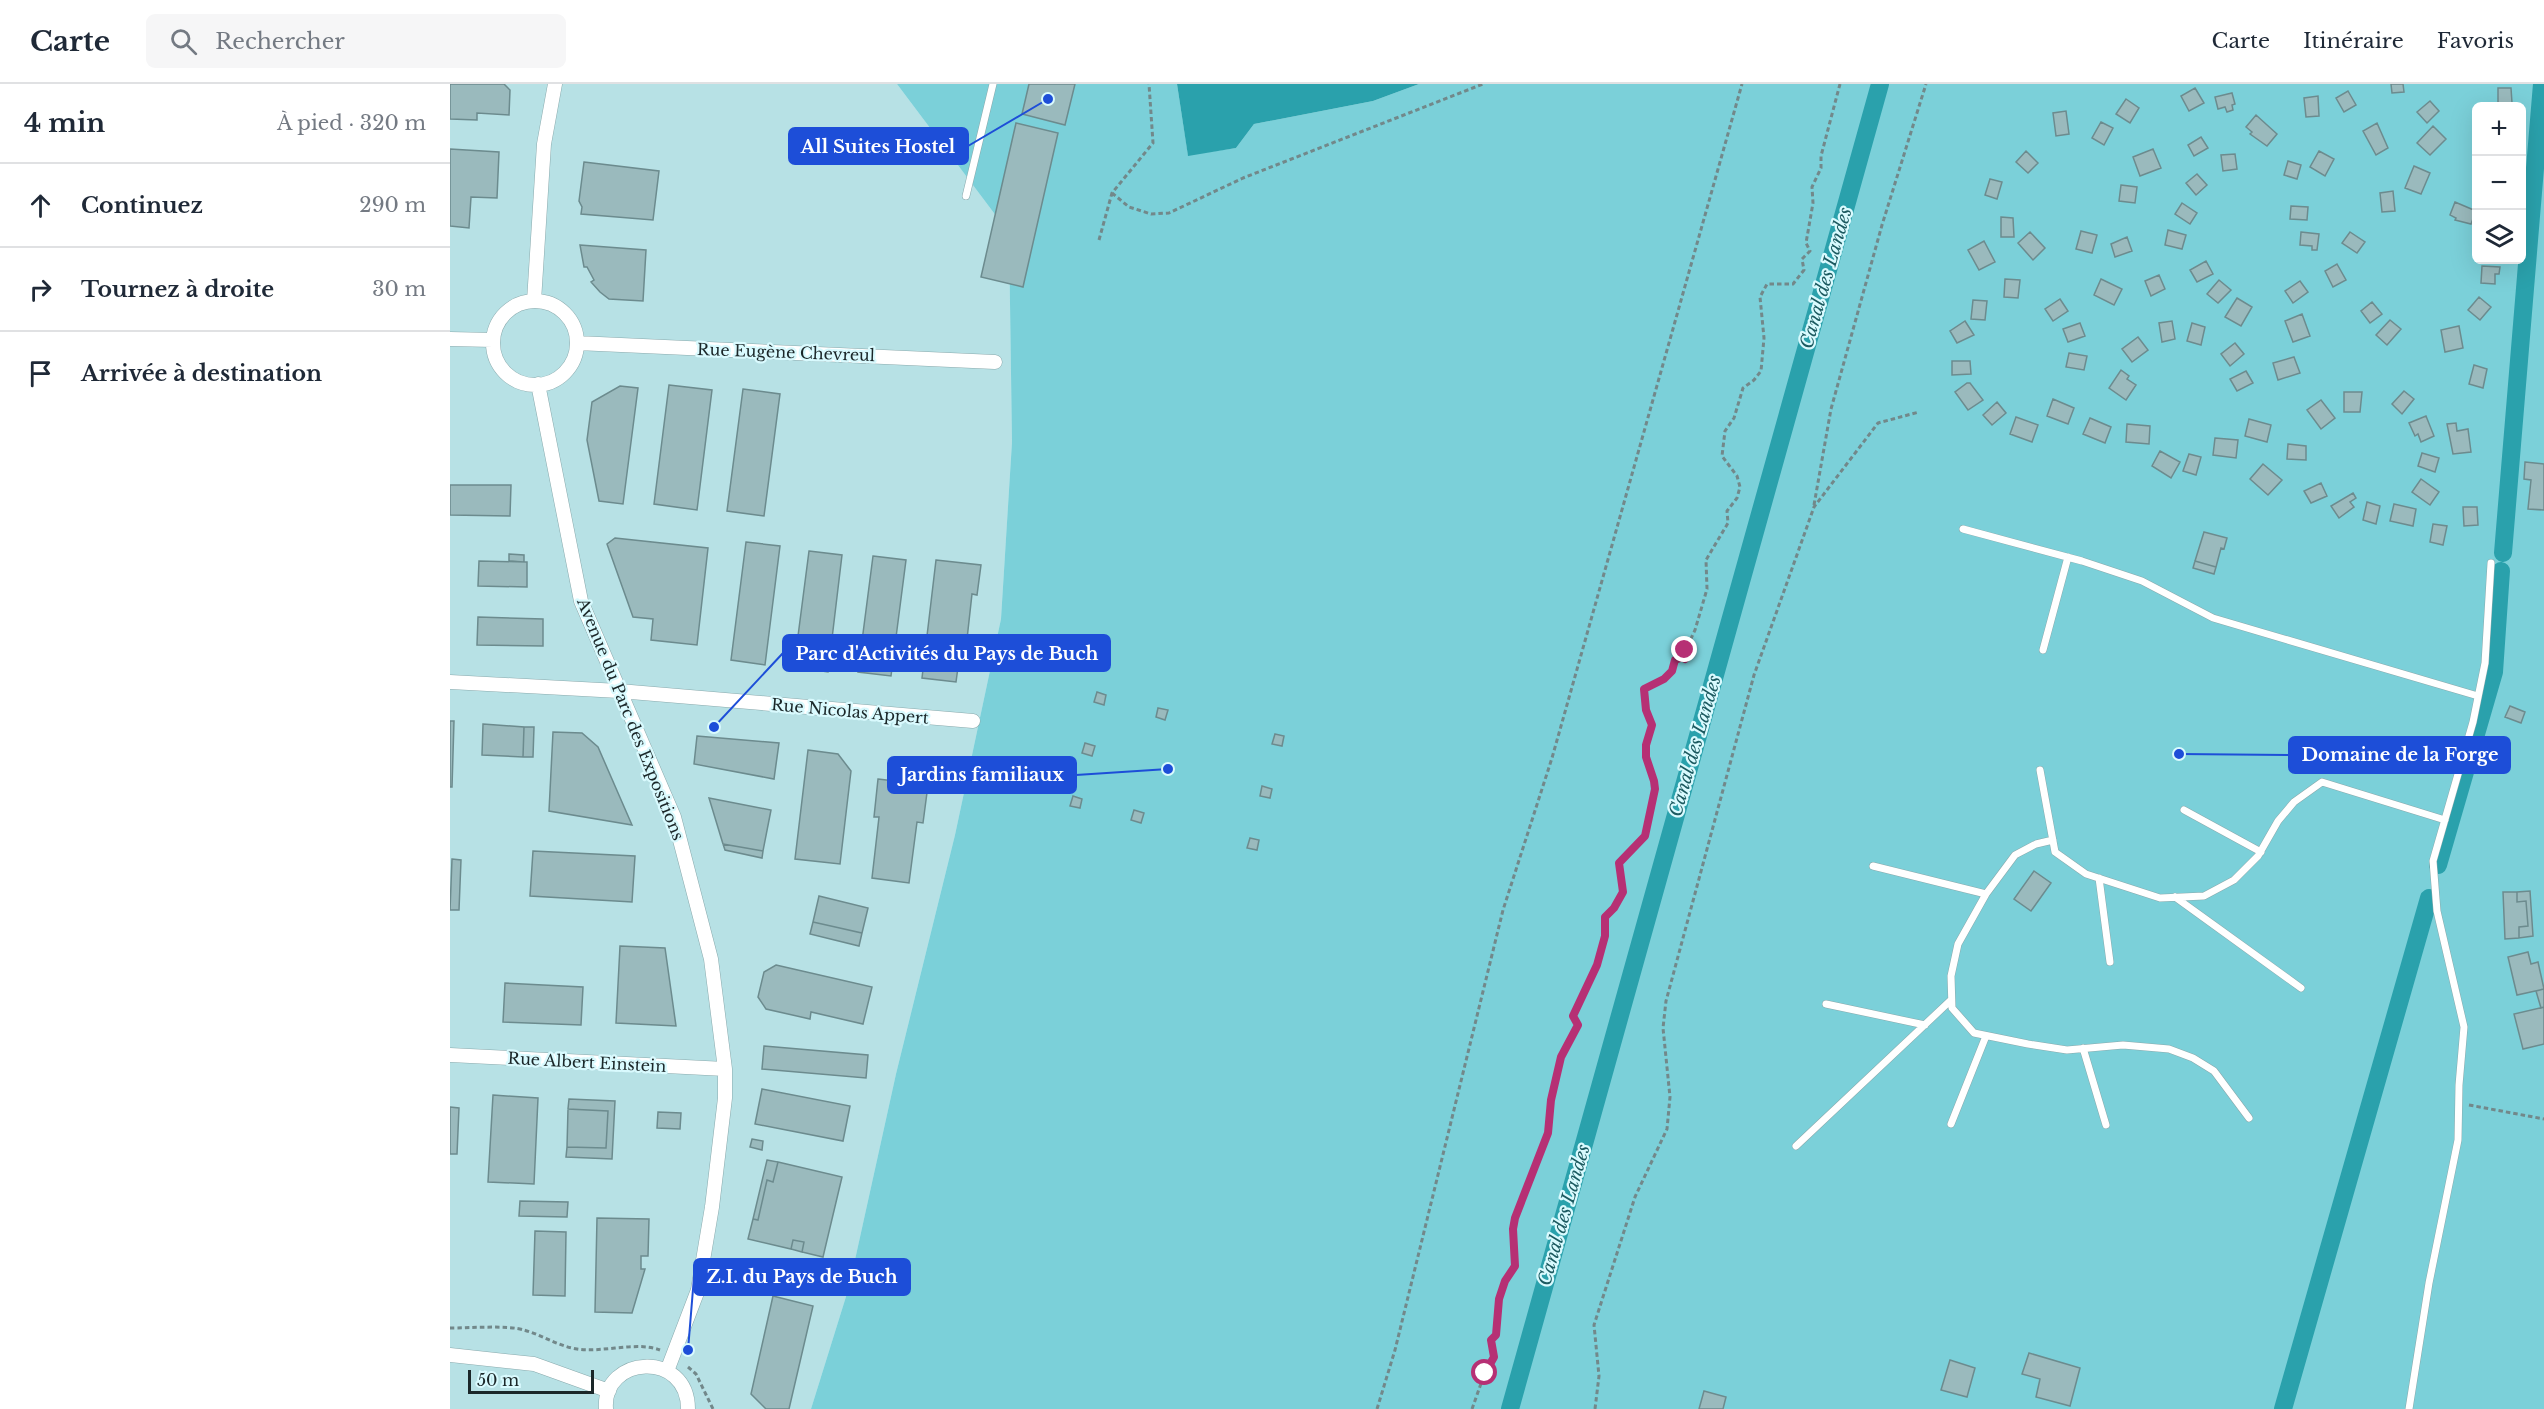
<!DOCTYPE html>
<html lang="fr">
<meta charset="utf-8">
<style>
:root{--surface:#fff;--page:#f6f6f7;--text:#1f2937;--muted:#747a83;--line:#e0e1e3}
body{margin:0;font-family:"Libre Baskerville",serif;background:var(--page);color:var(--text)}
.controls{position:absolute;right:18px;top:18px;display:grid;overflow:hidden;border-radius:9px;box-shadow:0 6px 24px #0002}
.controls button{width:54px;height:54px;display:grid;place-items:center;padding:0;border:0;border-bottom:2px solid var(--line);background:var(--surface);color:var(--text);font:30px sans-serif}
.scale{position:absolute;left:18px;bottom:15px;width:126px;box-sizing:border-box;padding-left:6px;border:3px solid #1b2729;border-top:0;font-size:16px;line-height:21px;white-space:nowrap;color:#1b2729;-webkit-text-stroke:4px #d9fafe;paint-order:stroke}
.stop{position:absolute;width:18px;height:18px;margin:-14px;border:4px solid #b63074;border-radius:50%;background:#fff}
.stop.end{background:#b63074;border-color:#fff;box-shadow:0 2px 6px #0008}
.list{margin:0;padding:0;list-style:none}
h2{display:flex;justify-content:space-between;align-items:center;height:78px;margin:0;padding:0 24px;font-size:26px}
h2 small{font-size:20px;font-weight:400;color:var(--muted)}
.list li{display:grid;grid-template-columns:39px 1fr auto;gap:18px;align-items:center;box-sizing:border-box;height:84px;padding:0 24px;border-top:2px solid var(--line)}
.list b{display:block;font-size:22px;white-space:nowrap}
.list em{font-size:20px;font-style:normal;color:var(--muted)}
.icon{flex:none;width:33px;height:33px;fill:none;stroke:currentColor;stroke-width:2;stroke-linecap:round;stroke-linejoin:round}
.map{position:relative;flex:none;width:2094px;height:1325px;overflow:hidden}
header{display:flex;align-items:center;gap:36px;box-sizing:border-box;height:84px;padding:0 30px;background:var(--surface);border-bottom:2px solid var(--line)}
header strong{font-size:28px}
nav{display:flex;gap:33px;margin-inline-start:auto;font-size:21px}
.search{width:420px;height:54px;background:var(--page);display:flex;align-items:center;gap:15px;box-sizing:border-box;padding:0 21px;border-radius:9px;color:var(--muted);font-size:22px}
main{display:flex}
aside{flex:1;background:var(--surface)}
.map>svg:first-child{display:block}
</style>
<header>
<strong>Carte</strong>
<div class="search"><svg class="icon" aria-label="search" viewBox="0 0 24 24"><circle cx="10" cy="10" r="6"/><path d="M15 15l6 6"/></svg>Rechercher</div>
<nav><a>Carte</a><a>Itinéraire</a><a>Favoris</a></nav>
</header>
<main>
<aside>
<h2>4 min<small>À pied · 320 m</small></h2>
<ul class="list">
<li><svg class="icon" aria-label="ahead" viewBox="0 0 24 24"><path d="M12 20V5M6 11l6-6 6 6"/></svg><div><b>Continuez</b></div><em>290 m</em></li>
<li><svg class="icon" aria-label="right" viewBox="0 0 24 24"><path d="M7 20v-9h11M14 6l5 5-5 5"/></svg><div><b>Tournez à droite</b></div><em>30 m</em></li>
<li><svg class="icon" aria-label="arrive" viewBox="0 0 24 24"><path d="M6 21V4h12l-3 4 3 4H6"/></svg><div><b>Arrivée à destination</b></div></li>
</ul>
</aside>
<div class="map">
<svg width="2094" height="1325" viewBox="0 0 2094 1325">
<rect width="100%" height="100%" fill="#ccedf0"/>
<!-- built -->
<path fill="#b7e1e5" d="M0,0h447l112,149 3,209 -11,177 -46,216 -59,239 -47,213 -38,122h-361z"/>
<!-- green -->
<path fill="#7bd0d9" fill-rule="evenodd" d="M447,0h280l11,71 48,-7 18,-24 119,-23 46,-17h1125v1325h-1733l38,-122 47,-213 59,-239 46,-216 11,-177 -3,-209zM2026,22h46v154h-46z"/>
<!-- water -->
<path fill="#2aa1ac" d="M727,0h242l-46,17 -119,23 -18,24 -48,8z"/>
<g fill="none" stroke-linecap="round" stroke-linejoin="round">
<!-- canal -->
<path stroke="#2aa1ac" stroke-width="18" d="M2053,469l39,-469
M1988,781l56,-193 7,-101
M1060,1325l370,-1325
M1833,1325l146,-511"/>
</g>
<!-- building -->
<path fill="#9ababd" stroke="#6c8b8e" stroke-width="1.5" d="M0,0h54l6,6 -1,25 -32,-2v7l-27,-1z
M579,0h46l-10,41 -43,-11z
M1941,0h12l1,8 -12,1z
M1745,4l9,15 -15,8 -8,-15z
M2048,4h13l1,15 -14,1z
M1898,7l8,14 -12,7 -8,-14z
M1782,9l3,11 -3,1 1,5 -6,2 -2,-5 -7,2 -3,-12z
M1868,12l1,20 -13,1 -2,-19z
M1676,15l13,9 -9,15 -14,-9z
M1980,17l9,10 -12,12 -10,-11z
M1616,27l3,23 -13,2 -3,-23z
M1806,31l21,19 -10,12 -17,-12 2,-2 -6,-5z
M1651,38l12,6 -9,17 -12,-7z
M566,39l42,10 -35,154 -42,-10z
M1927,39l11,25 -12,7 -13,-24z
M1983,42l13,13 -16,16 -13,-12z
M1751,53l7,11 -14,8 -6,-11z
M0,65l49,3 -2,46 -26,-1 -2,31 -19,-2z
M1703,65l8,19 -21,8 -7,-19z
M1576,67l12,12 -10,10 -12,-11z
M1869,67l15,8 -9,17 -15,-9z
M1785,70l2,15 -14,2 -2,-16z
M1838,77l13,4 -4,14 -13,-4z
M134,78l75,9 -6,49 -72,-6 1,-7 -3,-6z
M1964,82l16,7 -9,21 -16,-6z
M1747,90l10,11 -11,10 -10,-12z
M1540,95l12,3 -5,17 -12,-4z
M1671,101l16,2 -2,16 -16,-2z
M1943,107l2,20 -13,1 -2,-19z
M2005,118l21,9 -5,13 -16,-4 1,-2 -6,-3z
M1732,119l15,10 -7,11 -15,-10z
M1841,122l17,1 -1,13 -17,-1z
M1551,133l12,1 1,19h-13z
M1718,146l18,5 -4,14 -17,-4z
M1631,147l16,4 -5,18 -16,-4z
M1580,148l15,16 -12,12 -15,-17z
M1851,148l18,2 -2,16h-5v-4l-12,-1z
M1900,148l15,10 -8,11 -15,-10z
M1677,153l5,14 -17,6 -4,-13z
M1534,157l11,21 -16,8 -11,-20z
M130,161l66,5 -3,51 -34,-2 -9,-7 -9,-10 3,-2 -7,-13h-3z
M1756,177l7,13 -16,8 -7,-12z
M1887,180l9,16 -13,7 -8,-16z
M2032,182l18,1 -1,7h-4v10l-14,-1z
M1709,191l6,14 -14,7 -6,-15z
M1555,195l15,1 -2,18 -14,-1z
M1651,195l21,10 -8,16 -20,-10z
M1769,196l12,10 -13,13 -11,-9z
M1850,197l8,11 -15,11 -8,-12z
M2029,213l12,10 -11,13 -12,-10z
M1787,214l15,9 -11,19 -16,-9z
M1610,215l8,12 -15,10 -8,-12z
M1523,216l14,1 -2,19 -14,-1z
M1922,218l10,12 -12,9 -9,-12z
M1852,230l8,22 -17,6 -8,-21z
M1940,236l11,9 -14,16 -11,-10z
M1515,237l9,14 -17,8 -7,-12z
M1722,237l3,18 -13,3 -3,-19z
M1630,239l5,13 -17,6 -5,-13z
M1742,239l13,4 -4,18 -14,-4z
M2009,242l4,22 -18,4 -4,-22z
M1688,253l10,13 -16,12 -10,-13z
M1785,259l9,11 -14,12 -9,-12z
M1619,269l18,3 -3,14 -18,-3z
M1844,273l6,16 -22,7 -5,-17z
M1502,277h18l1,13 -19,1z
M2024,281l13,4 -4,19 -14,-4z
M1671,286l8,6 -2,3 9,6 -10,15 -17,-12z
M1796,287l7,12 -16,8 -7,-12z
M1517,299h3l13,17 -15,10 -13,-18z
M219,301l43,5 -15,120 -43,-6z
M170,302l18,2 -15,116 -24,-3 -12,-61 5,-38z
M293,305l37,5 -16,122 -37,-5z
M1954,307l10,8 -12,15 -10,-10z
M1894,308h18l-2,20h-16z
M1603,315l21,9 -6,16 -21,-8z
M1871,316l14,18 -14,11 -14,-19z
M1547,318l9,11 -14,12 -9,-10z
M1976,332l8,20 -13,6 -3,-8 -3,2 -6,-13z
M1566,333l22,8 -6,17 -22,-8z
M1640,334l21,9 -6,16 -22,-9z
M1799,335l22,6 -4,17 -22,-6z
M2006,339l1,8 11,-2 3,23 -18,2 -6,-30z
M1677,340l23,2 -1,18 -23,-2z
M1765,354l23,2 -2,18 -23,-3z
M1838,360l18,2v14l-19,-1z
M1710,367l20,11 -9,16 -19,-12z
M1972,369l17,5 -4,14 -17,-6z
M1739,370l12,3 -5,18 -13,-4z
M2075,378l19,2v46l-16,-1 3,-29 -7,-1z
M1813,380l19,16 -14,15 -18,-16z
M1971,395l18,13 -9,13 -18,-13z
M1871,399l6,13 -16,7 -7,-12z
M0,401h61l-1,31 -60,-1z
M1903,409l3,5 -6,4 4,5 -15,11 -8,-12z
M1917,418l13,4 -4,18 -13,-4z
M1944,420l22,5 -3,17 -23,-5z
M2013,423h14l1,18 -14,1z
M1983,440l14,2 -4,19 -13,-3z
M1754,448l23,6 -3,11 -3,-1 -5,19 -21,-6z
M165,454l93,10 -11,97 -46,-5 2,-21 -20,-2 -26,-73z
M296,458l34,4 -15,119 -34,-5z
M359,467l33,4 -14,117 -34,-5z
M59,470l15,1v7l-15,-1z
M423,472l33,4 -15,116 -33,-4z
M486,476l45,5 -4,30 -5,-1 -5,45 -5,-1 -6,44 -34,-4z
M29,477l48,1v25l-49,-1z
M1745,477l21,6 -2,7 -21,-6z
M28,533l65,2v27l-66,-1z
M647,608l9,3 -2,10 -10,-3z
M2060,622l15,6 -4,11 -16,-6z
M708,624l10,2 -3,10 -9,-3z
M0,637h4l-2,66h-2z
M33,640l41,3 -1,30 -41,-2z
M74,643h10l-1,30h-10z
M103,648l29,1 16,14 34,78 -83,-14z
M825,650l9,2 -2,10 -10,-2z
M247,652l82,7 -5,36 -80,-15z
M635,659l10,3 -3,10 -10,-3z
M358,666l30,4 13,17 -11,93 -45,-5z
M428,695l50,6 -5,38 -6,-1 -8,61 -37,-5 7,-61h-5z
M812,702l10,3 -2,9 -10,-2z
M623,712l9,3 -2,9 -10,-2z
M259,714l62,12 -8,41 -40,-7z
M684,726l10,3 -3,10 -10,-3z
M800,754l9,2 -2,10 -10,-2z
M273,760l40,7 -1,7 -37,-8z
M83,767l102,5 -3,46 -102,-6z
M2,775l9,1 -2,50h-9z
M1584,787l17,12 -20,28 -17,-12z
M2080,807l3,45 -14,2v-11l9,-1 -2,-25 -9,1v-10z
M2053,808h14v10l9,-1 2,25 -9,1v11l-14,1z
M369,812l49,12 -6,25 -49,-11z
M363,838l49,11 -3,13 -49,-12z
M170,862l45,2 11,78 -60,-3z
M2078,868l3,12 7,-2 6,27 -27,6 -9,-38z
M326,881l96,22 -9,37 -52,-12 -1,7 -44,-10 -8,-12 6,-25z
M55,899l78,4 -2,38 -78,-3z
M2094,905v18l-3,1 -5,-17z
M2094,923v37l-21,5 -9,-35z
M314,962l104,9 -2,23 -104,-9z
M312,1005l88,17 -7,35 -88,-17z
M43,1011l45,3 -4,86 -46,-2z
M119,1015l46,2 -3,58 -46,-2 1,-10 39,1 2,-37 -40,-2z
M0,1023l9,1 -2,46h-7z
M118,1025l40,2 -2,37 -39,-1z
M208,1028l23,1 -1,16 -23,-1z
M302,1055l11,2 -1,9 -12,-3z
M317,1076l11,2 -5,20 -6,-2 -9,40 -5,-1z
M328,1078l64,15 -19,80 -21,-5 2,-10 -11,-2 -2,9 -43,-10 5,-20 5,1 9,-40 6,2z
M70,1117l48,1 -1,15 -48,-1z
M147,1134l52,1 -1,37h-7v13h4l-13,44 -37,-1z
M85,1147l31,1 -1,64 -32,-1z
M343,1156l11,2 -2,10 -11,-3z
M323,1212l40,10 -24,103h-23l-15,-15z
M1579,1269l51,15 -10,38 -34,-9 4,-18 -18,-5z
M1500,1276l25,8 -8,29 -26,-7z
M1254,1307l22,6 -3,12h-24z"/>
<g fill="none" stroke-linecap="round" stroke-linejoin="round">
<defs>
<path id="service" d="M516,112l27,-112
M1513,445l119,32 60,20 71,37 265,78
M1593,566l25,-93
M1590,686l15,82 31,22 74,24 44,-2 30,-16 24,-24 20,-35 16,-19 28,-20 123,38
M1734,726l77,42
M1603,756l-17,4 -21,11 -29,39 -28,50 -7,32 1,32 22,25 54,11 39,6 56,-5 46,4 24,9 21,13 35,47
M1423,782l113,28
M1649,794l11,84
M1725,813l126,91
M1376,920l99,21
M1633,964l23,77
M1501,1040l35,-88
M1346,1062l155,-146
M1959,1325l20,-126 29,-143 1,-55 5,-58 -27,-116 -4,-50 40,-139 12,-59 6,-100"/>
<path id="minor" d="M84,217l10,-157 11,-60
M43 259a42 42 0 1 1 84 0a42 42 0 1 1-84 0Z
M0,255l43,1
M127,259l418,19
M88,300l43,217 93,216 37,142 14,110v29l-13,109 -14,83 -31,81
M0,598l169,9 354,30
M0,971l275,14
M0,1271l84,9 75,27
M156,1325c-4,-54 82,-59 82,0"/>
</defs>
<!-- service casing -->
<use href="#service" stroke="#8aaaad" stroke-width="8"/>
<!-- minor casing -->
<use href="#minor" stroke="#8aaaad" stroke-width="15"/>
<!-- path -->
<path stroke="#72888a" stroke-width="3" stroke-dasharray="4.5 3" stroke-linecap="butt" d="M662,109l17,14 22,7 18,-1 74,-35 240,-94
M649,156l13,-47 41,-50 -4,-59
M1364,421l17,-96 51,-184 44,-141
M2019,1021l75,14
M0,1244c18,0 59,-3 74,2 18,5 34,16 53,19 25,4 60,-8 83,1
M238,1283l8,7 17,35
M927,1325l18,-59 108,-440 49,-152 190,-674
M1022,1325l11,-31 10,-21 -2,-17 5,-5 3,-36 6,-18 10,-15 -2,-37 3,-11 32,-85 3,-33 10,-43 17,-32 -5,-9c12,-27 25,-52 32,-80 2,-6 -1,-12 0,-19l9,-9 9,-16v-9l-4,-16 2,-7 22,-20 4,-8 8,-42 -1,-9 -8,-24v-12l6,-20 -7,-21 -1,-15 20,-10 8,-8 5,-12h8v-8l10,-21 12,-41 -1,-29 22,-37 -1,-12 10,-13 3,-11 -3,-11 -15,-20 3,-25 9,-13 9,-30 11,-8 7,-9 3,-33 -4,-41 7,-13h26l11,-14 -2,-11 8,-8 -4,-8 7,-40 -1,-16 9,-19v-12l19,-72
M1145,1325l4,-33 -5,-51 41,-128 32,-68 3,-32 -7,-69 3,-27 88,-326 60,-168 64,-84 41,-11"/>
<!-- service -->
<use href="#service" stroke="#fff" stroke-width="7"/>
<!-- minor -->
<use href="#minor" stroke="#fff" stroke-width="14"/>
</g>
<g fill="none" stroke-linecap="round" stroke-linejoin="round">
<!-- route -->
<path stroke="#b63074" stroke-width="8" d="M1035,1289l9,-16 -3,-17 5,-5 3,-36 6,-18 10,-15 -2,-37 2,-11 33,-85 3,-33 10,-43 17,-32 -5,-9 24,-51 8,-29v-19l9,-9 9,-16 -4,-29 26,-27 10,-47 -1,-8 -8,-24v-12l6,-20 -6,-15 -2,-21 20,-10 8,-8 3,-11 7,-3 3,2v-9"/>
</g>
<g text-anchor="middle" stroke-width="4.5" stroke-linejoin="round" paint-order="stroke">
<!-- street labels -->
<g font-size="16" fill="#1b2729" stroke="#d9fafe">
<text transform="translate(336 268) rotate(2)" y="6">Rue Eugène Chevreul</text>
<text transform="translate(400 627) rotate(5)" y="6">Rue Nicolas Appert</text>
<text transform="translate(181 635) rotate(68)" y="6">Avenue du Parc des Expositions</text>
<text transform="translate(137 978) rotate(3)" y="6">Rue Albert Einstein</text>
</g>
<!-- water labels -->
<g font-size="18" font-style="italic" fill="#1c5a60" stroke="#d9fafe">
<text transform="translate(1376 194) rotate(-74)" y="6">Canal des Landes</text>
<text transform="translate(1245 662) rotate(-74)" y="6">Canal des Landes</text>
<text transform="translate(1114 1131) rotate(-74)" y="6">Canal des Landes</text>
</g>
</g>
<!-- callouts -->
<path fill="none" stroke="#1d4ed8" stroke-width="2" d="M598 15L518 62M264 643L333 569M1729 670L1839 671M718 685L626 691M238 1266L244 1193"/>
<g fill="#1d4ed8" stroke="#d9fafe" stroke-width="2">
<circle cx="598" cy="15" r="6"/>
<circle cx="264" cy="643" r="6"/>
<circle cx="1729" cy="670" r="6"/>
<circle cx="718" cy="685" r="6"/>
<circle cx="238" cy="1266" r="6"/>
</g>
<g fill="#1d4ed8" stroke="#1d4ed8" stroke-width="2">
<rect x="339" y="44" width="179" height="36" rx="6"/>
<rect x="333" y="551" width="327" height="36" rx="6"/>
<rect x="1839" y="653" width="221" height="36" rx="6"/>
<rect x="438" y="673" width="188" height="36" rx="6"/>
<rect x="244" y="1175" width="216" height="36" rx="6"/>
</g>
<g font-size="18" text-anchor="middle" font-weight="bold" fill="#fff">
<text x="428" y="69">All Suites Hostel</text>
<text x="497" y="576">Parc d'Activités du Pays de Buch</text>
<text x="1950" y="677">Domaine de la Forge</text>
<text x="532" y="697">Jardins familiaux</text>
<text x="352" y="1199">Z.I. du Pays de Buch</text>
</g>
</svg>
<div class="controls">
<button>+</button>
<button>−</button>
<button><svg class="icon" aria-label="layers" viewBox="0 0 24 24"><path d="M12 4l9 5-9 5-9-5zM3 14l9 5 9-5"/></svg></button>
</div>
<div class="scale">50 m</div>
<div class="stop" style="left:1035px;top:1289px"></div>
<div class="stop end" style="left:1235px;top:566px"></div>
</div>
</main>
